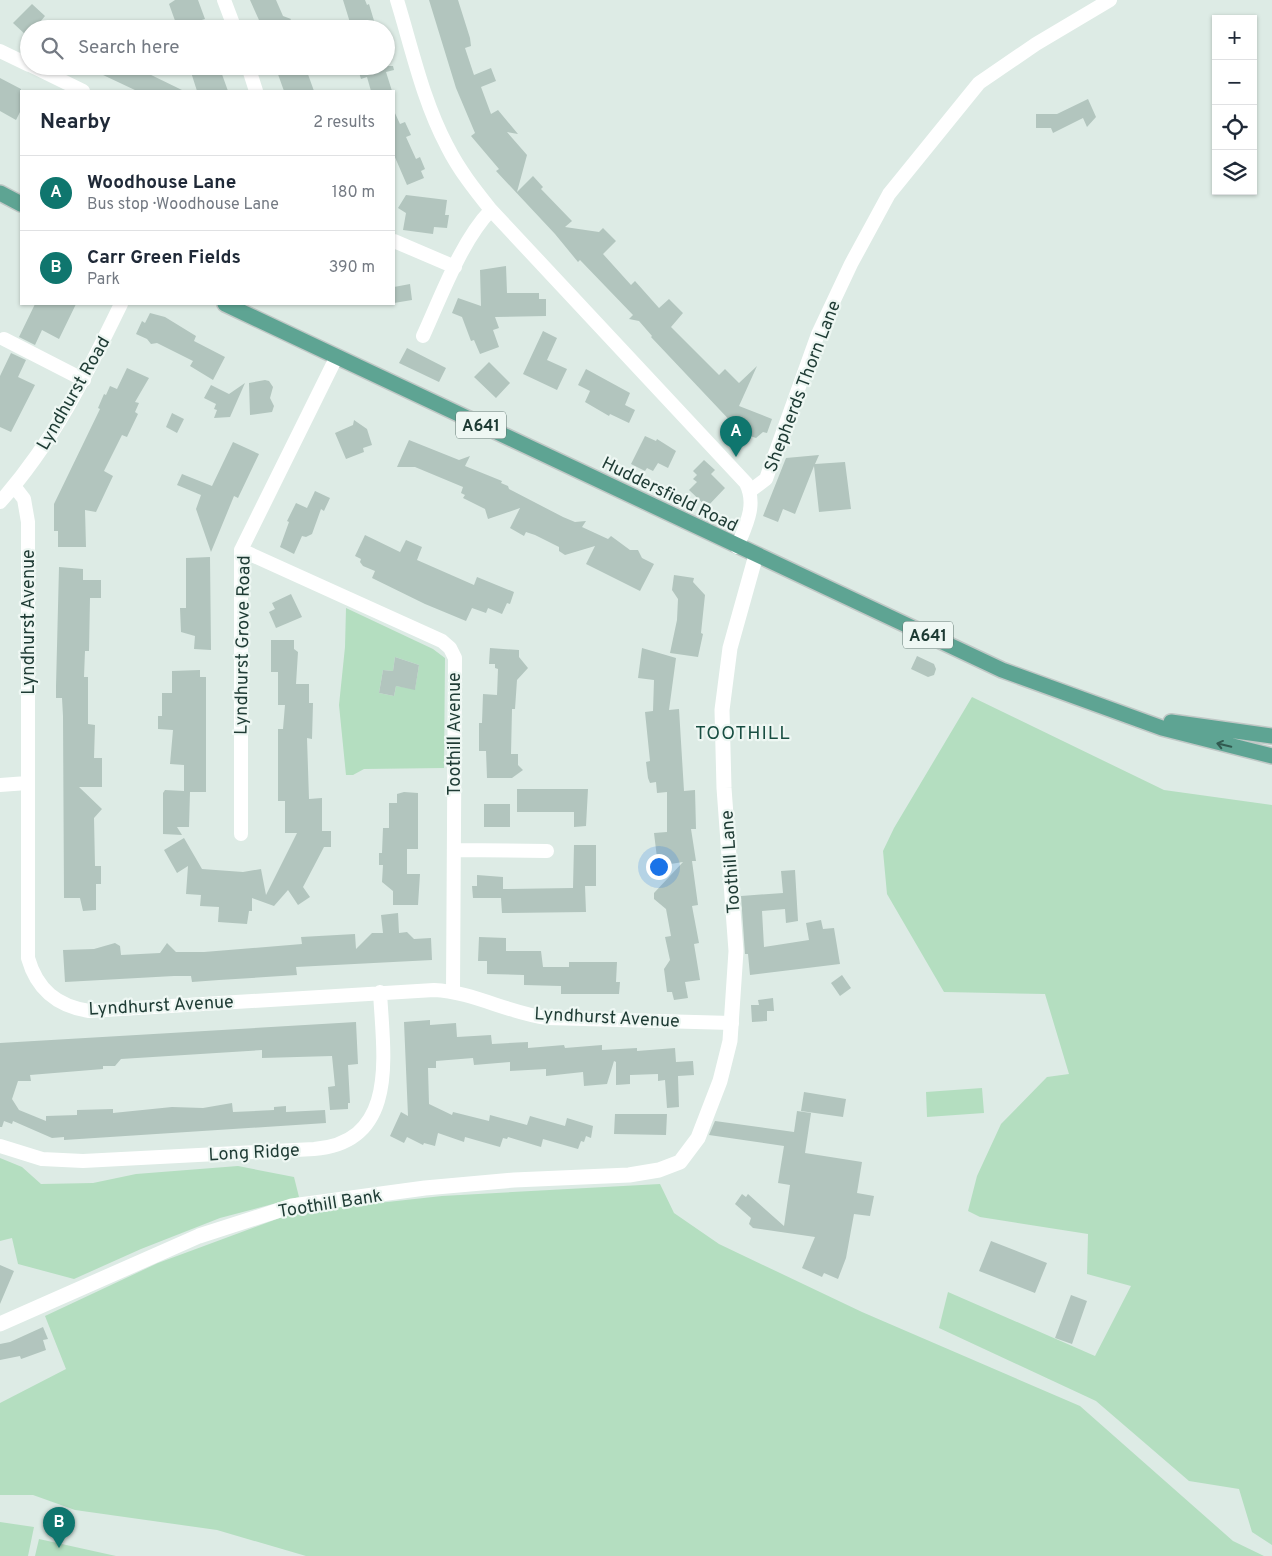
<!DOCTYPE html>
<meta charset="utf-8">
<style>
:root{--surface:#fff;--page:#f2f2f3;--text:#1f2937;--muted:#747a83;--line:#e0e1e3;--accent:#0f766e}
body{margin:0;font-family:Overpass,sans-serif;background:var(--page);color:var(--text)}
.controls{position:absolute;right:15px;top:15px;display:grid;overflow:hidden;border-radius:0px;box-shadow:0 1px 4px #0004}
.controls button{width:45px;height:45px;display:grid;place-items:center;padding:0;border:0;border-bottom:1px solid var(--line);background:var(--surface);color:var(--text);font:25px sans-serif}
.you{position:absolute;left:658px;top:866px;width:18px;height:18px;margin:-12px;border:4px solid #fff;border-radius:50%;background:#1a73e8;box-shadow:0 0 0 8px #1a73e833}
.badge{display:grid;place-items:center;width:32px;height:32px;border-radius:50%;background:var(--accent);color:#fff;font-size:16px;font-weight:700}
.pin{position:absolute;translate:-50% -41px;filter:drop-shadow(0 1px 2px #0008)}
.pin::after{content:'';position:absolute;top:26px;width:18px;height:15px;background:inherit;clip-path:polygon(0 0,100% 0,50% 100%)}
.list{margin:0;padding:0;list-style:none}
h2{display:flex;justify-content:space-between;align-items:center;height:65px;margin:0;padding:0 20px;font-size:21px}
h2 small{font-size:16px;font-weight:400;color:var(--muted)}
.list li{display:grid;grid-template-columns:32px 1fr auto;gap:15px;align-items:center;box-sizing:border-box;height:75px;padding:0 20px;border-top:1px solid var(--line)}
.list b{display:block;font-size:19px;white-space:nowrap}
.list p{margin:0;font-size:16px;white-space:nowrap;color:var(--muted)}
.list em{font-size:16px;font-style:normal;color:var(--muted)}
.icon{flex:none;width:28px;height:28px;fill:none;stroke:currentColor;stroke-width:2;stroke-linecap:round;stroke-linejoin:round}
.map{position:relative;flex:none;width:1272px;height:1556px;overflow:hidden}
.search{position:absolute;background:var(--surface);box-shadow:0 1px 4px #0004;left:20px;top:20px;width:375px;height:55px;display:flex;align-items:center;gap:12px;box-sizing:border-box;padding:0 18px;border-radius:28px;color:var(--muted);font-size:19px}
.panel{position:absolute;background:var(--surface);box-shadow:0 1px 4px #0004;left:20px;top:90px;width:375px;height:215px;border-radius:0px}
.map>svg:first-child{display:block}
</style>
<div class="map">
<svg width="1272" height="1556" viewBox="0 0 1272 1556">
<rect width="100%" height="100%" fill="#ddebe5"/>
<!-- green -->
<path fill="#b4dec0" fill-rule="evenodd" d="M346,608l87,41 12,9 -1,110 -80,1 -11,6h-7l-7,-70 6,-58zM395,657l24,8 -4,24 -19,-3 -2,10 -15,-3 4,-23 10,1z
M972,697l192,93 108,15v740l-20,-13 -13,-43 -50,-8 -93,-80 -157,-73 9,-36 147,64 36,-70 -44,-12 1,-40 -108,-17 -12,-6 9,-35 24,-52 46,-47 22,-3 -24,-80 -101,-2 -57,-98 -4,-43 11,-23z
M982,1088l2,25 -57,4 -1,-25z
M0,1158l22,9 19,17 52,-1 43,-9 102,-8 56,11 5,20 -79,21 -79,31 -67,30 -56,-15 -6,-26 -12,3z
M660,1184l14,29 45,31 143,68 218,94 153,135 31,15h-958l-89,-26 -142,-20 -42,-15h-33v-92l66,-34 -21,-53 113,-53 138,-51 146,-16z
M0,1522l34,5 -6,29h-28z
M39,1539l77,17h-81z"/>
<!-- building -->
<path fill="#b2c5be" d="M175,0h23l7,19 -10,3 2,7h-19l-9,-25z
M250,0h26l7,16 8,3 -6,10h-22z
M343,0h22l2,5 2,-1 6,20 -23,5z
M429,0h29l12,38 1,8 -6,2 9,27 17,-7 5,13 -15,6 10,27 7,-4 20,24 -11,-2 20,23 -10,37 16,-16 10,11 -2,2 31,32 -7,6 34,5 4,-4 13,13 -13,13 28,31 4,-4 24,27 10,-9 14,14 -12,14 48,48 6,-6 14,14 18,-17 -18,40 33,13 -5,14 -4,-1 -7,6 -21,-7 1,-4 -85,-90 1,-1 -13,-15 -10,-2 4,-4 -53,-55 -2,2 -23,-28 -59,-63 3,-2 -28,-33 4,-3 -19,-45z
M32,4l13,12 -4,5 9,8h-21l-2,7 -14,-13z
M84,66h62l-1,6 39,19h-47z
M189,66h30l9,25h-31z
M275,66h30l9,25h-30z
M357,66h36l1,4 -8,2 6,19h-21l-4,-14 -6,2z
M0,78l21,11v21l-5,10 -16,-9z
M1088,99l8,18 -9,10 -4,-9 -30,15 -2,-5h-15v-14h21z
M394,111l6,13 5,-2 6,13 -5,2 10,22 4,-2 5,12 -4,2 3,7 -17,7 -13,-30z
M406,195l41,5 -2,15h4l-2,13 -13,-1 -1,7 -30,-4 3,-17 -8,-5z
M506,266l1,27h32v6h7v17l-51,1 4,11 -6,2 6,17 -19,7 -6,-14 -3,1 -9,-24 -10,-4 6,-15 23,8 -1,-36z
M410,284l2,16 -18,3v-16z
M35,304h41l-17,35 -17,-9 -7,15 -16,-8z
M150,313l15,4 31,19 -2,5 31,16 -12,23 -23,-14 3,-5 -36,-18 -6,1 -4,-5 -11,-5 6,-13 3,2z
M543,331l14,7 -10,22 20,9 -10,21 -34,-16z
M407,348l39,20 -7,14 -40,-19z
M11,353l15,7 -8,17 17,8 -24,47 -11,-5v-51z
M489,362l21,21 -14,15 -22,-21z
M127,368l22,10 -14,24 4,1 -4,9 3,2 -11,23 -5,-2 -18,36 9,5 -17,36 -11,-2 1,37h-28v-16h-4v-27l46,-95 -2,-1 6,-14 2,1 4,-9 7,3z
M586,369l44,24 -5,12 10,5 -6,13 -19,-9 -1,2 -24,-14 5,-11 -12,-6z
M265,380l4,1 4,6 -3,11 4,8 -2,6 -22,3 -1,-32z
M245,383l-15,34 -16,1 3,-8 -3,-1 2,-5 -12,-6 7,-13 18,9z
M172,413l12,6 -7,14 -11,-6z
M354,420l13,9 5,16 -9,3 1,4 -18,7 -11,-26 18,-8z
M645,436l11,5 1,-2 19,12 -8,17 -10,-5 -5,8 -6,-3 -2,3 -14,-7z
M409,440l50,20 11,-4 -5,10 37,15 -1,2 7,3 1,3 54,28 12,5 11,-1 -4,6 26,12 3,-3 19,14h8l4,8 12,6 -14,27 -54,-27 9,-18 -30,9 -6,-4v-4l-24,-12 -9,-3 -2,4 -14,-8 10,-20 -32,11 -3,-10 -22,-11 2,-3 -4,-2 2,-6 -48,-20h-18z
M233,442l26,12 -21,44 -4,-2 -23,56 -15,-43 5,-14 -24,-10 5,-11 30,12z
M819,455l-4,9 30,-2 6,47 -32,3 -5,-46 -19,48 -12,-5 -5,13 -15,-6 23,-58z
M704,460l11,10 -4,4 14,14 -18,19 -18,-17 8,-8 -4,-3 4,-4 -4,-4z
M315,491l15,7 -6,13 -3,-2 -9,25 -6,3 -4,-1 -8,18 -14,-7 9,-25 -2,-1 9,-18 11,5z
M365,535l35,17 6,-12 16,7 -5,13 57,25 3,-8 37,15 -4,12 -3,-1 -5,11 -14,-6 -2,5 -14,-5 -6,13 -41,-17 -53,-26 3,-7 -12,-5 -3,-4 1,-3 -6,-3z
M210,557l1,93 -17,-1 1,-13 -14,-4 -1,-24h6v-50z
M59,567l24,2v11h18v18h-11l-1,53h-4l-1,26h4v47l7,1 -1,33h8v29h-23l23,22 -8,9 1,48h6v18h-5v26l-13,1 -3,-13h-16l-1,-182 -1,-18h-6v-12z
M674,575l20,3 -1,4 12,13 -4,38 2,1 -5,23 -28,-4 7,-33 1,-21 -6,-9z
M291,594l11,23 -26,11 -7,-16 6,-3 -3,-6z
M271,640h23v9l4,3 -2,32h13v19h4l-1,36 -5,-1 2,61 13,-1v33h9v16h-7l-21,40 7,10 -12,8 -10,-15 -14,16 -22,-8v13h-3l-2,13 -29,-2 1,-15 -19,-1 1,-11 -15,-1 2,-28 -11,7 -13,-23 20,-12 18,31 41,3 18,-3 5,26 31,-62h-12v-32h-7v-72h5l2,-24h-7v-33h-7z
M490,648l29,2v7l9,11 -11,12 -2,29h-3l-1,45h7v11l5,5 -11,8h-25l-1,-27h-7v-28h3l1,-29 14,1 1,-26 -3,-1v-4h-6z
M642,648l34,10 -7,52 10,-1 5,82 11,-1 1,39h-5l5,32h-4l6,44 -6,1 7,37 -5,1 6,36 -15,2 3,16 -14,2 -2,-8h-5l-3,-23 6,-9 -5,-23 6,-1 -5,-27 -12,-10v-6l29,-31 -25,4 -4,-33 13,-1v-40l-10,1 -1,-11 -6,1 -2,-5 -2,-16 4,-1 -5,-49 8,-1 1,-31 -16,-2z
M917,656l17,8 2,5 -2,6 -6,2 -17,-8z
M395,657l24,8 -4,25 -19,-4 -2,10 -15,-3 4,-23 10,1z
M200,670v7h6v115h-16l-1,35h-12l5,8 -19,-1v-41l2,-3 19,1v-26l-14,-1 3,-34 -15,-1v-13h4v-23h10v-22z
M517,789h71l-2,37 -12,1v-15h-57z
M404,792l14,1v56h-11v25h13l-2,31h-25v-14l-11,-9 1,-17h-4v-12h3l1,-25h6v-25h8v-9z
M484,804h26v23h-26z
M574,845h22v41h-11l1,26 -84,1 -1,-15h-28l-1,-12h5v-11l26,2v12l70,-1z
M795,870l3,51 -12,2 -1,-14 -23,2 2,36 45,-7 -3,-17 15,-3 2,9 11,-1 6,36 -90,11 -2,-21h-3l-4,-58 42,-3 -2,-22z
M398,913l1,20 8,-1 7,7 17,-1 1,22 -136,7 1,8 -78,5 -27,2 -1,-6h-17l-109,6 -2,-32 31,-1 21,-6 5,3 1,9 39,-2 7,-10 9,9h28l98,-8 -1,-7 54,-3 1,15 16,-16h11l-2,-18z
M479,937l27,1v13h35l2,16h26v-5h48l-1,20h4l-1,12h-58v-8l-37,-1v-10l-37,-1v-13h-9z
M842,975l9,13 -11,8 -9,-13z
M773,998l1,13h-7v10l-15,1 -1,-17h8l-1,-5z
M430,1020v5l26,-2 1,14 34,-2 1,9 36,-2v6l36,-3 1,3 37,-3v5l35,-2v3l38,-3 1,14 17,-1 1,14 -16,1 1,31 -12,1 -2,-28 -7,1v-7l-28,1v9l-14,1v-23l-2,-1 -7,23 -23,2 -1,-14 -37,4v-7l-36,2v-9l-36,3 -1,-7 -37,3v7h-8l1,36 23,11 1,-3 36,9 1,-6 37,10 3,-9 35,10 2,-8 26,8 -2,12 -5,-2 -2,6 -3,-1 -3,8 -35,-10 -2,8 -33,-10 -1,2 -4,-1 -3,9 -35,-10 -1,5 -26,-9 -3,13 -11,-3 -1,2 -16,-8 -3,6 -14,-7 11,-24 7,4 -4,-94z
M356,1022l2,42 -10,1 2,38h-2v6l-18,1 -2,-23 7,-1 -3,-30 -70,2v-8l-141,9 -6,7h-12v3l-73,6 1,6h-13l-6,18 7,11 27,11v-5l31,-1v-5l36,-1v4l59,-6 31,1 29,-5 1,9 41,-2v-3l12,-1v6l39,-2 1,13 -262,17v-3l-12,1 -39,-17 -1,3 -8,-3 -2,6h-2v-84z
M804,1092l42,7 -3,18 -42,-6z
M797,1111l14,2 -6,40 57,9 -5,31 17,3 -4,20 -16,-2 -8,44 -8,21 -14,-6 -2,4 -20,-9 13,-31 -62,-9 -4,-4 2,-6 -16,-14 7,-10 4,3 2,-3 36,32 6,-41 -12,-2 6,-37 -75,-11 6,-14 79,11z
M615,1114h52l-1,21 -52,-1z
M991,1241l56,22 -12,30 -56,-22z
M0,1265l14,6 -14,33z
M1071,1295l16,6 -15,43 -17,-6z
M43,1327l5,12 -5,1 3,10 -22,8 -3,1 -1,-3 -20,4v-16l10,-2z"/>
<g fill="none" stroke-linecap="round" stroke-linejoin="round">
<defs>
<path id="primary" d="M0,193l21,11
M225,304l777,366 160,58 110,28
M1171,722l101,14"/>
</defs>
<!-- primary casing -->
<use href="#primary" stroke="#c0c8c6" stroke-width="18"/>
<!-- minor -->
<path stroke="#fff" stroke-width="14" d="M224,0l11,29
M397,0c15,49 26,101 50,146 12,24 28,44 44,64l255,273c11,22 0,42 -9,64
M0,51l29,14
M32,66l51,25
M248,66l8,25
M394,241l61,26
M423,336c18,-39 38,-95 68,-126
M4,339l80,41
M14,486l10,13 4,23v436c9,32 29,48 61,53l345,-21c39,2 74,23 113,28l185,5
M750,491l16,-12 52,-145 33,-70 38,-70 90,-111 57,-39 74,-44
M0,502c53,-59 87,-128 121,-198
M241,550l201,91 8,7 5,10 -2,333
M0,785l27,-2
M241,834v-284l95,-192
M454,850l93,1
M0,1146l42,13 41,2 231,-12c86,-7 69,-96 66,-157"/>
<!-- tertiary -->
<path stroke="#fff" stroke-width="15" d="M0,1324l199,-88 93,-30 133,-18 89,-8 115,-5 30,-5 21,-8 18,-24 22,-57 10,-40 6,-90 -12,-163 -2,-78 8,-62 26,-93"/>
<!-- primary -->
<use href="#primary" stroke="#5ea493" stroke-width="15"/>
</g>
<!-- one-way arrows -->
<defs><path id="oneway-shaft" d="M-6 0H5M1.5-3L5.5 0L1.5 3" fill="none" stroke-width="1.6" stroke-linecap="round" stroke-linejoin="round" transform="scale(1.25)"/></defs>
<use stroke="#315a50" href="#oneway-shaft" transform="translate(1224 745) rotate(-167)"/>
<g text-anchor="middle" stroke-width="4.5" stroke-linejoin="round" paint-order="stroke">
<!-- shield labels -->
<g fill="#eef7f3" stroke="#5c736d" stroke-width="1">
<rect x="456" y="411.5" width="50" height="27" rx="4"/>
<rect x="903" y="621.5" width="50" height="27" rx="4"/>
</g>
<g font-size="16" font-weight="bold" fill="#1e3b34">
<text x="481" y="431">A641</text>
<text x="928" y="641">A641</text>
</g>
<!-- street labels -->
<g font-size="18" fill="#1e3b34" stroke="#eef7f3">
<text transform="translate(802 386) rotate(-69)" y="6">Shepherds Thorn Lane</text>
<text transform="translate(73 393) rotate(-60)" y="6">Lyndhurst Road</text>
<text transform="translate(670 494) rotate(26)" y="6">Huddersfield Road</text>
<text transform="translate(28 622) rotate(-90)" y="6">Lyndhurst Avenue</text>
<text transform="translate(242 645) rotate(-89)" y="6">Lyndhurst Grove Road</text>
<text transform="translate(454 734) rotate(-90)" y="6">Toothill Avenue</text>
<text transform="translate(730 862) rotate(-94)" y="6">Toothill Lane</text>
<text transform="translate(161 1005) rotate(-3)" y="6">Lyndhurst Avenue</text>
<text transform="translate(607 1017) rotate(3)" y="6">Lyndhurst Avenue</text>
<text transform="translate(254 1152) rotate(-3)" y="6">Long Ridge</text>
<text transform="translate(330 1203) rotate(-9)" y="6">Toothill Bank</text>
</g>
<!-- neighbourhood labels -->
<g font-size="19" letter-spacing="1" fill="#184e42" stroke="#eef7f3">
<text x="743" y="739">TOOTHILL</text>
</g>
</g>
</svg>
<div class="controls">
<button>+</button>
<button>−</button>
<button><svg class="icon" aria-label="locate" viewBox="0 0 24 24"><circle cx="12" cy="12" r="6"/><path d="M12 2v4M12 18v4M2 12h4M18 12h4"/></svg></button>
<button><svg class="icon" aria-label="layers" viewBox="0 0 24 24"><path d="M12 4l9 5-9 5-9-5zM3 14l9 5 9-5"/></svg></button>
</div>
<div class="you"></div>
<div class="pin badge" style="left:736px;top:457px">A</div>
<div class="pin badge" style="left:59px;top:1548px">B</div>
<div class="search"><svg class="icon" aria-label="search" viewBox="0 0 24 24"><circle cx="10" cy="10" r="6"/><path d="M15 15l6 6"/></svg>Search here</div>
<section class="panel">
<h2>Nearby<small>2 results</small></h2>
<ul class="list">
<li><span class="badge">A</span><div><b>Woodhouse Lane</b><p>Bus stop · Woodhouse Lane</p></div><em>180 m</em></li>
<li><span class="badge">B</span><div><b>Carr Green Fields</b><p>Park</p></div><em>390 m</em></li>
</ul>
</section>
</div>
